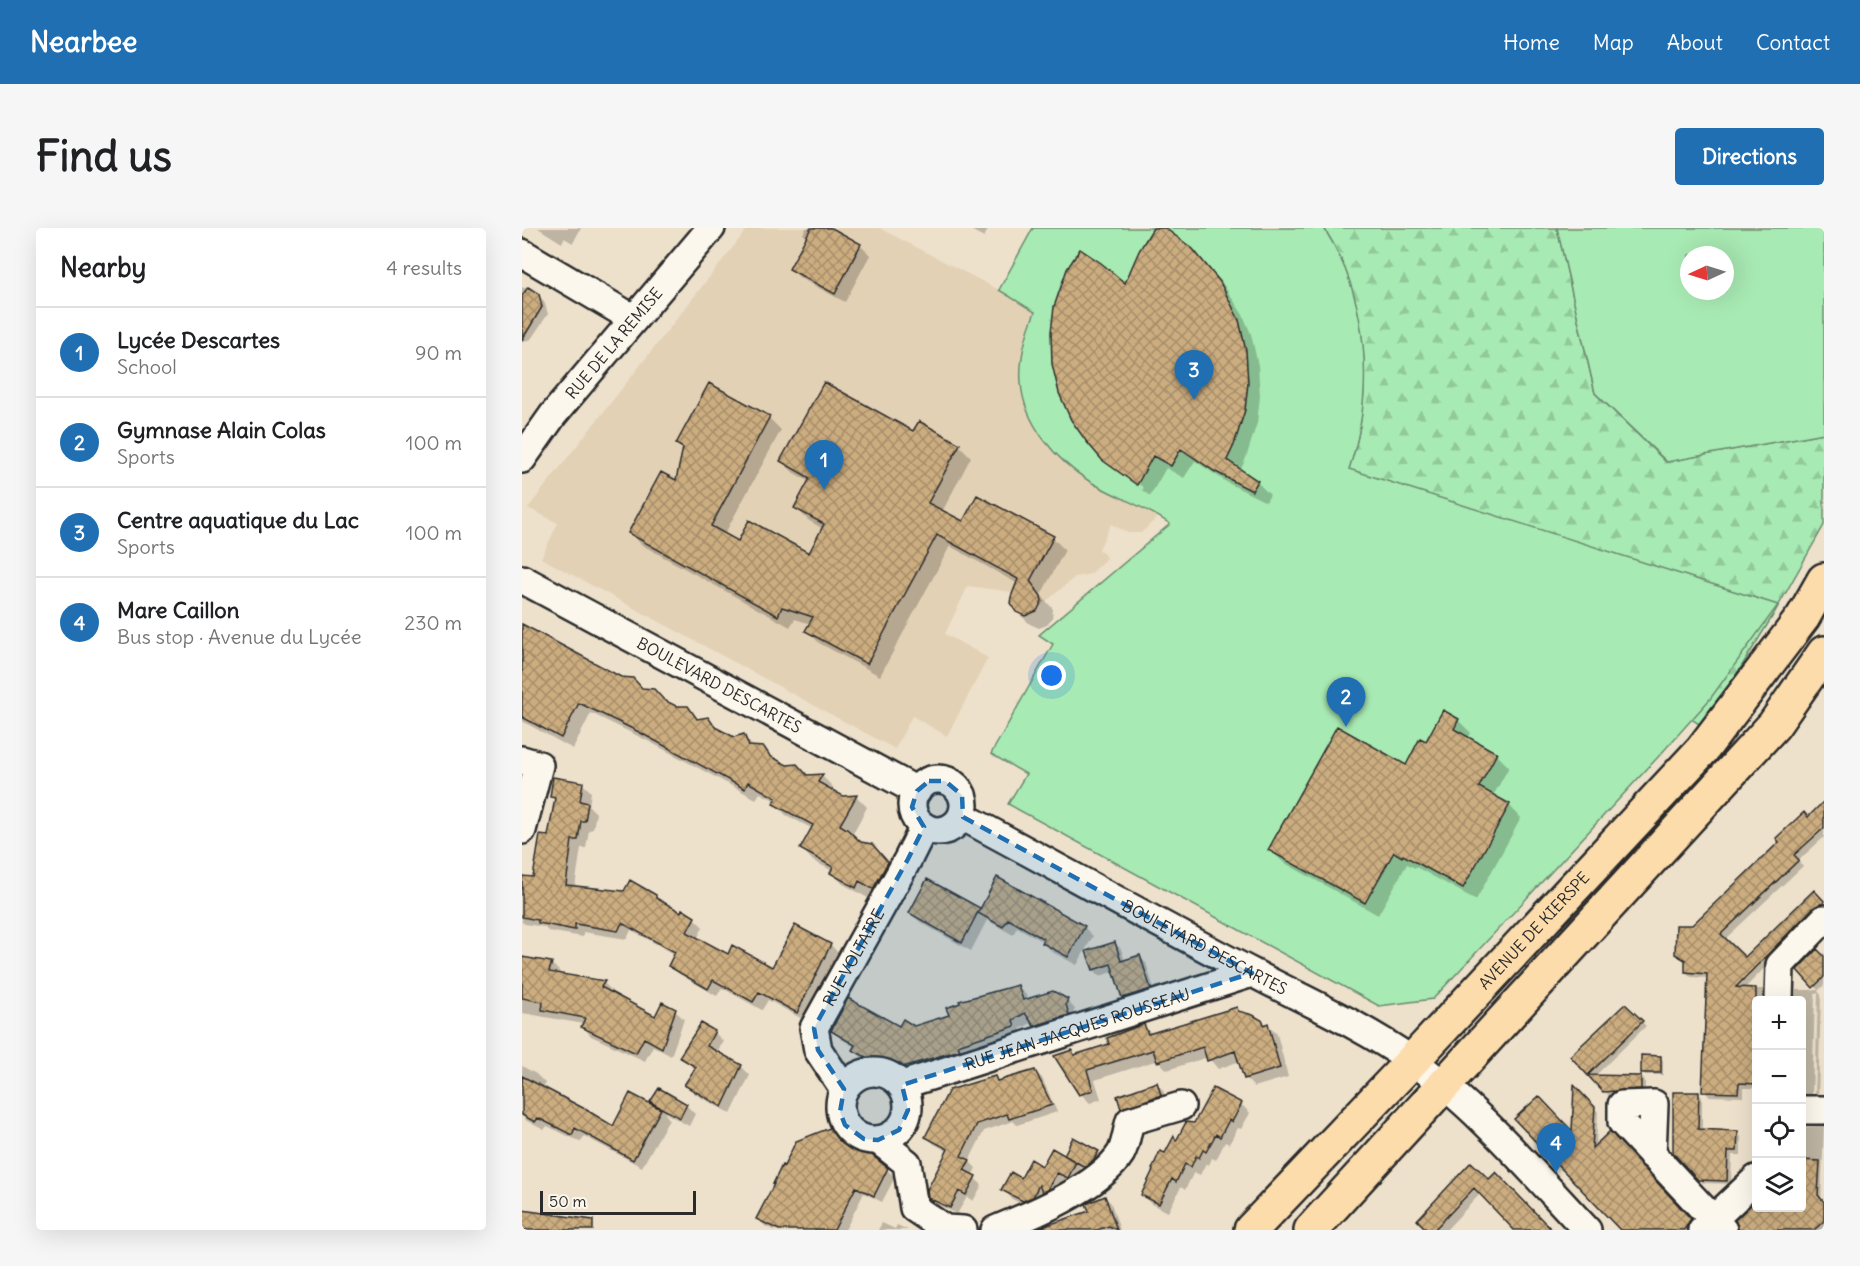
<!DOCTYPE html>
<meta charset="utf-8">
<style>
:root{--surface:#fff;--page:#f6f6f6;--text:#202124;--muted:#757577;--line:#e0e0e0;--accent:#1f6fb2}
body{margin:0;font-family:Delius,sans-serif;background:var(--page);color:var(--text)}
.controls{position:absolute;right:18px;bottom:18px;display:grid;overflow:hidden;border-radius:6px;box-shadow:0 6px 24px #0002}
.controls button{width:54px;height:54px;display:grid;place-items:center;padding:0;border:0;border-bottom:2px solid var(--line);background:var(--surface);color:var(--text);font:30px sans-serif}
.compass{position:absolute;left:1158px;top:18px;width:54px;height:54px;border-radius:50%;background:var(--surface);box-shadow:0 6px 24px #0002;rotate:266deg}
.scale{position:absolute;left:18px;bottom:15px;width:156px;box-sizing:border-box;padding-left:6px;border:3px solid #2b2b2b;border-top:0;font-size:16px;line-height:21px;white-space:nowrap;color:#2b2b2b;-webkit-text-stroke:4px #fbf7ec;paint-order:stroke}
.you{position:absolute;left:530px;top:448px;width:21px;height:21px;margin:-15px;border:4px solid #fff;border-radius:50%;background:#1a73e8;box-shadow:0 0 0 9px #1a73e833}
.badge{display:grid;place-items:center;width:39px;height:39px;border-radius:50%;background:var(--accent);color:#fff;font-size:20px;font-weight:700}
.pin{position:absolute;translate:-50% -50px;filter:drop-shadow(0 2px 3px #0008)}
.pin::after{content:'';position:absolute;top:32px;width:21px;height:18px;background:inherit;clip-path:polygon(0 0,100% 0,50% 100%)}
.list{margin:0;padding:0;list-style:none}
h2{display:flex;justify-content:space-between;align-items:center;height:78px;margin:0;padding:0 24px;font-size:26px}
h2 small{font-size:20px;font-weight:400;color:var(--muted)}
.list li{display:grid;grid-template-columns:39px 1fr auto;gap:18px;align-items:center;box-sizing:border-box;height:90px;padding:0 24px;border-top:2px solid var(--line)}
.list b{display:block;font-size:22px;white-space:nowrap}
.list p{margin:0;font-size:20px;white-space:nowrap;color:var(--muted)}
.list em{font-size:20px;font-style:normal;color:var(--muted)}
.icon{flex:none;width:33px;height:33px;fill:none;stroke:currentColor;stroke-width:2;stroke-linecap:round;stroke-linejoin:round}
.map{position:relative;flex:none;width:1302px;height:1002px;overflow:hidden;border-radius:6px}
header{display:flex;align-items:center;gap:36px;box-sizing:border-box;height:84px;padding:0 30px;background:var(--accent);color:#fff}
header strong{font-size:28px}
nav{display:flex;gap:33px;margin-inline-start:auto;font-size:21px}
.intro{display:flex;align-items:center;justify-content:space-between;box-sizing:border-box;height:144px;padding:0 36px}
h1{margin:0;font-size:42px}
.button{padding:15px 27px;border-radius:6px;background:var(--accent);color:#fff;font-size:21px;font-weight:700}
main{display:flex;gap:36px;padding:0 36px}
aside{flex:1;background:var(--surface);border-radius:6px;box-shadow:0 6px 24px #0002}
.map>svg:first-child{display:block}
</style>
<header>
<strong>Nearbee</strong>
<nav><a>Home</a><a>Map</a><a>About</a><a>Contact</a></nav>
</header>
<div class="intro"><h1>Find us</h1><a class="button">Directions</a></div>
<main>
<aside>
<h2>Nearby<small>4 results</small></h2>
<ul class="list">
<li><span class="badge">1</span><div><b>Lycée Descartes</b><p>School</p></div><em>90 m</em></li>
<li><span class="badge">2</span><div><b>Gymnase Alain Colas</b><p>Sports</p></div><em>100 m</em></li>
<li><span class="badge">3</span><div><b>Centre aquatique du Lac</b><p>Sports</p></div><em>100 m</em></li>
<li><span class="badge">4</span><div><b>Mare Caillon</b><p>Bus stop · Avenue du Lycée</p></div><em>230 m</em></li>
</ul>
</aside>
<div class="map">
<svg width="1302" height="1002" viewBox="0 0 1302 1002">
<defs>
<pattern id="forest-firs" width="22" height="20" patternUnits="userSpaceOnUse" patternTransform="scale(1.5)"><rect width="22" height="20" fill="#a8eab3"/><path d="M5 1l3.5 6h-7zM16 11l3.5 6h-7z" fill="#91c99a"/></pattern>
<pattern id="building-cross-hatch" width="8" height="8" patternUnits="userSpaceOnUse" patternTransform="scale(1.5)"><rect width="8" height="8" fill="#ccad80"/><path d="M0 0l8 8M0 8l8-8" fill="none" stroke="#a68d69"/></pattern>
</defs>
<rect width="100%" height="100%" fill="#ede1cc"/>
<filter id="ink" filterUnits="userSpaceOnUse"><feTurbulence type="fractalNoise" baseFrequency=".0167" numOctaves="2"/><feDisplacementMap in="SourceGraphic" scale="12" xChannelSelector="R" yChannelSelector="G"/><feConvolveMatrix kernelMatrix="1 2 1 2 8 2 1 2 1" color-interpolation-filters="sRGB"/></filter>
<g filter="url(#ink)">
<!-- built -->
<path fill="#e3d1b5" d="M226,0h131l120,62 36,22 -7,17 -5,23 -2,31 7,29 15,28 21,21 24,19 71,36 -18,17h-13l-17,-9 -12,25 8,9 -16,16 -16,3 -45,38h-9l-8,-6 -3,-6 2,-11 -44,-6 -23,48 43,24 -41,78 -35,-20 -17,33 -354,-191 17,-35 -30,-15z"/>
<!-- forest -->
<path fill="url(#forest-firs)" stroke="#6a8a6f" stroke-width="1.5" d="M802,0h233l38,165 71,69 158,-29v92l-52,92 -68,110 -58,-36 -314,-183c7,-17 16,-34 21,-52 21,-73 13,-162 -29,-228z"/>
<!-- pitch -->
<path fill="#a8eab3" stroke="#6a8a6f" stroke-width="1.5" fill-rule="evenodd" d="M511,0h291c45,70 51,164 25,241l429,136 -68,94 -51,57 -226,243 -54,7 -371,-202 18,-30 -35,-20 62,-110 -14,-9 131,-111c-25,-18 -55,-27 -81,-43 -33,-21 -65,-57 -68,-98 -2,-24 5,-49 14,-71l-36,-22z
M1035,0h267v205l-157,29 -72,-69zM1167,27h36v36h-36z"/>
<!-- shadow -->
<path fill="#0003" d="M16,0h43l-8,15 -9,-5 -2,5z
M284,0h23l31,17 10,10 -25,47 -45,-24 -9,-9 16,-31 -4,-4z
M445,0h22l-5,9z
M633,0h6l31,22 13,13 16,18 22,34 8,19 7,31 2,31 -3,27 -11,35 -6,13 17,11 13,13 -4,7 -38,-19 -33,-22 -11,17 -18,-10 -16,28 -33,-24 25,18 2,-2 -39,-28 21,-174z
M0,59l16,8 6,6 4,13 -17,25 -9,3z
M188,157l59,33 12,12 -57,105 15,8 71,12 13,-26 -15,-9 -12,-12 14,-26 -16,-9 -13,-12 133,-28 45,12 12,12 -29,55 21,11 90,15 12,12 -24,45 12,14 -1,10 -5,6 -8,3 -9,-4 -13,-12 1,-28 -68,-38 -70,130 -61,-33 -12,-13 4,-6 -16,-5 -5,8 -148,-82 -12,-12 47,-50 7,-32 -6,-7z
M0,397l153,82 12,1 13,12 8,-1 12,12 14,7 9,-2 12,12h8l12,12 32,17 15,-1 11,11 -2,4 12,6 13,-1 11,11 -15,28 8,9 23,14 15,16 -13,25 -14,-7 -3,6 -25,-14 -11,-11 1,-2 -20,-10 -11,-12 11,-20 -27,-14 -11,-11 1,-3 -16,-8 -4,6 -106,-57 -59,-29 -18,36 -51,-28z
M922,484l14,8 13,13 -3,6 28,15 13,13 -16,29 16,9 12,13 -45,82 -60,-33 -1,1 -8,-4 -29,51 -95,-53 -13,-12 136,-83 20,-23z
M60,555l9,9 -2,14 7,7 -3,16 -4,1 -3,18h-5l-6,39 80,9 7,7 19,11 13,4 9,9 -6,12 31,17 45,13 23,-42 35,18 8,9 -33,67 -38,-21 -6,10 -40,-22 -5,8 -38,-22 -9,-9 6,-10 -45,-25 -4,9 -44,-7v5l-35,-6 -4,-4 -19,-3 -3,-2v-45l12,2 15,-41 7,-37 -4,-4z
M1302,575v34l-26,24 5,5 -78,73 20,20 69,-67 10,11v7l-6,3 -74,76h19l5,5 1,6h-13v88h-13v9l-34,-1 -5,-5 4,-113 -17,-1 -5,-5v-11l-9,-7 16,-27z
M406,653l53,29 103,17 9,9 -16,29 -25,-13 -8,-10 -27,-15 -4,8 -26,-15 -16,31 -51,-29 -9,-9z
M593,715l6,6 4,12 15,-4 6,6 10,32 -27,8 -6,-6 -8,-26 -15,5 -6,-6z
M1302,725v32l-6,6 3,4 -3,104h-3l3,-106h-3l-3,106 -10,1v-100h-7l1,-10h22l-19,-20z
M0,730l29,5 9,9 -1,3 45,8 8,8 -1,3 45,24 19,-7 9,8 -13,37 -18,-10 -8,15 -54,-25 -8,-9 1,-3 -61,-11 -1,3z
M496,759l8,8 2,5 39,1 8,8 -2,4 4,10 -34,11 -10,-12 -13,7 2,5 -121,44 -39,-20 -8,-9 1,-2 -14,-8 -9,-9 82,-3 36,-11z
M1103,778l21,20 -51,50 46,1 4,4v11l-36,4 -37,-40z
M715,781l5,4 23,13 3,-1 9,9 11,43 -34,10 -9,-9 -5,-17 -22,8 -10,-12 -41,13 -9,-10 -63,20 6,19 -11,4 -9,-9 -9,-42 4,4 35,-11 33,-19 8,8z
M192,804l9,9 -6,12 24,13 9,9 -19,39 -36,-20 -9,-9 10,-15 -15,-13z
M1138,830l3,2v15h-18l-3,-3z
M0,838l14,8 9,9 -2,5 70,40 46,-20 -7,-6 34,3 9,9 -6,12 -25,-14 5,7 -27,48 -58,-31 -3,6 -34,-16 -3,4 -17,-9 -5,-5z
M513,843l7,7 15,34 -40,13 -4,-4 -29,10 -15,30 7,7 -4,8 10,9 -9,16 -6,-4 -10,17 -20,-10 -7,-7 19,-45 -15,-8 -7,-7 68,-59 4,4z
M635,856l6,6 4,12 -39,12 -6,-6z
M1053,860l23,24 -2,34 14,-13 84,91 -3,6h-69l-48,-96z
M1176,865l4,4v34l35,1 4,5v18h-9l-1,29 -28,-1 -29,-31z
M719,876l9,9 -9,16 -3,-1 -9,16 -4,-2 -9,18 -4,-2 -3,7 -3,-2 -6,12 -6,-3 -9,18 -4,-3 -13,25 -17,-8 -9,-9 32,-56 3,2 18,-16z
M1302,898l-3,75 3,3v26h-84l-3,-9 19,-19v6h46v-81z
M324,906l49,43 -13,25 -18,-9 -19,37h-72l-8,-4 -7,-7 27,-51z
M552,911l24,13 9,9 -12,14 -16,-9 5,7 -6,13 -11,-5 -10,17 -24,12 -21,-11 -9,-10 61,-32z
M949,936l79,66h-33l-36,-37 -35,37h-17z
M583,969l6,6 9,27h-79l50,-18z
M360,995l13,6 2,-4 11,5h-30z"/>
<!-- building -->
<path fill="url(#building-cross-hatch)" stroke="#2b2b2b" stroke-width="1.5" d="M289,0h21l29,16 -26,50 -46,-25z
M631,0h12l28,21 27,33 19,38 7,31 2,32 -3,27 -11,35 -7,15 31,21 -6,10 -38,-20 -33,-22 -10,17 -18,-10 -16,29 -35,-25 -16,-19 -15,-21 -12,-27 -7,-29 -1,-32 3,-25 13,-38 13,-20 21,14 24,20 14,-32z
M6,59l11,7 3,13 -20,33v-44z
M302,154l89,49 6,-10 41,23 -32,59 35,18 14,-26 77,41 -24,45 11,15 1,5 -5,10 -12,5 -9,-4 -6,-9 1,-6 7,-18 -81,-44 -70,129 -62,-33 8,-14 -31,-10 -4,9 -150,-83 33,-61 15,8 7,-32 -7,-4 33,-61 61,33 -59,110 27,15 11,-21 60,33 15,-29 -30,-16 16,-30 -30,-17z
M0,396l99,53 12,1 9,10 12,1 10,11 12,6h12l9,13 11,-2 7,10 19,10 10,-3 5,12 15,1 6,9 17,9 10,-1 10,11 16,-1 -5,8 25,14 14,-1 -17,30 7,4 14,13 11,2 16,18 -15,27 -14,-8 -3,7 -26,-15 3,-6 -33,-18 13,-24 -40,-21 3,-6 -28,-16 -3,7 -108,-58 -58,-28 -18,35 -39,-21z
M921,482l16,9 -5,10 43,24 -18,34 31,17 -47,84 -60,-33 -1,2 -8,-5 -29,51 -97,-53 69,-124 69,39 14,-27 6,3z
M31,549l30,5 -3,19 8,2 -3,18h-4l-3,19h-6l-6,45 58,6 6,-11 26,15v3l25,14 1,-3 13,8 -8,15 41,22 4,-9 40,22 23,-42 36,19 -34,69 -38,-21 -6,10 -40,-22 -5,9 -40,-23 7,-14 -53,-29 -4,8 -43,-7v6l-37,-7v-3l-16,-3v-41l11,1 7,-42 8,1 7,-38 -5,-1z
M1302,573v27l-30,27 5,5 -78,74 24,23 69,-67 10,11 -1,3 -10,4 -77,79 20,1v96l-17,-1 -1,10 -36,-1 5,-118 -22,-2v-12l-10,-6 1,-29h16l87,-83 -3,-4 28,-26 4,5z
M475,649l88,49 -17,31 -26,-14 2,-4 -36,-20 -5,8 -25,-14z
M405,651l53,29 -18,35 -53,-30z
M593,714l6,19 19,-6 11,34 -29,9 -11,-34 -18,6 -7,-19z
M1295,721l7,7v21l-11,11 -16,-18z
M0,729l30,5 -3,10 56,9 -4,6 54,29 7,-14 14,7 -14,39 -18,-10 -8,15 -55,-26 4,-9 -43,-8 1,-8 -21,-4z
M496,757l5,15 30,-9 15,8 -2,5 3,11 -35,11 -9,-13 -12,7 2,6 -57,19 2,5 -68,20 -40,-20 3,-5 -24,-14 17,-33 51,28 4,-7 11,7 35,-11 -3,-7 14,-5 -1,-2z
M1103,776l18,17 -55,54 53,1v13l-38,3 -33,-36z
M715,779l1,4 15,4 10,6 1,4 4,-2 12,45 -36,11 -9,-28 -28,10 -4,-14 -46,15 -4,-12 -66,20 6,20 -14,5 -25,-39 18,-6 2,5 35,-11 -2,-6 37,-14 4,10z
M179,795l14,8 -8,15 35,19 -20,42 -38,-22 12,-18 -17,-10z
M1119,827l20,1v17h-20z
M513,842l17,35 -43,14 -2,-5 -30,10 -16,32 9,4 -6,10 12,6 -10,19 -7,-4 -9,17 -22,-10 -1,-8 21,-41 -23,-12 24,-47 46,-14 2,5z
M0,848l63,33 28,17 17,-33 31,16 -28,51 -58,-32 -3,7 -34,-17 -3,4 -13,-7z
M635,854l4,13 -40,14 -4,-13z
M1052,857l21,22 -3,41 18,-17 81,88 -7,11h-64l-106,-111 25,-23 33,35z
M137,860l28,16 -7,14 -30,-16z
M691,860l29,15 -10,19 -3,-2 -9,17 -4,-3 -10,18 -3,-2 -4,8 -3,-2 -5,11 -6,-3 -9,18 -4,-3 -13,25 -18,-9 12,-25 -1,-1 8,-18 5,2 9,-17 2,5 10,-19 8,1z
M1151,864h26l-1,37 40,2 -1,20h-9l-1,30 -29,-1 -25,-27z
M313,898l12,6 -1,2 18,12 4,6 20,16 -14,28 -18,-9 -22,43h-55l-23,-11 18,-35h-1l9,-19 2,1 12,-25z
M551,909l26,14 -5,8 -6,6 -3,2 -21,-12 12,7 -8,16 -11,-5 -10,17 -5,2 -3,-7 -6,12 -10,4 -22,-11 10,-18 10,6 10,-19 11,7 10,-18 12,7z
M1280,932l18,1 -2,34 6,7v19l-10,9h-76l-3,-10 21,-20v8h46z
M949,934l18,17 7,-7 56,58h-38l-40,-42 -40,42h-7l-10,-10z
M583,968l12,34 -8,-4 -12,4h-55v-3l47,-16 -3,-7z
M0,982l71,10v10h-71z"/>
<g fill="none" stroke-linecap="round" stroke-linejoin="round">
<defs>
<g id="minor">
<path d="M0,25l112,66"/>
<path id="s1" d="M0,231l31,-44 158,-187"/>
<path id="s2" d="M0,351l395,212"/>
<path d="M0,532l17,5 -17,65"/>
<circle cx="416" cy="577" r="26"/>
<path id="s3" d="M440,588c97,52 193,106 291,157 53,28 108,52 158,87 66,46 121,112 176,170"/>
<path d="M1257,772l1,-35 44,-46"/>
<circle cx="352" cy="878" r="34"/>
<path id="s4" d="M380,857l350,-112"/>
<path id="s5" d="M322,861l-26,-39 -4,-22 94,-169 16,-32"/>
<path d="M1280,882h22"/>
<path d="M356,912l29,23 7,45 31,21 18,1"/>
<path d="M1130,927l2,-51 -32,1v17l101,108"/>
<path d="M473,1002c37,-15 105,-43 126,-77 5,-9 6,-22 9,-32l51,-15"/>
<path d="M1180,1002l54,-51"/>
</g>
<g id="major">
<path id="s6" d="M729,1002l161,-169 290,-311 101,-133 21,-37"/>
<path d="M789,1002l463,-505 50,-72"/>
</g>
</defs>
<!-- minor casing -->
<use href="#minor" stroke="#2b2b2b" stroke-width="32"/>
<!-- major casing -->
<use href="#major" stroke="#2b2b2b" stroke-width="38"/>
<!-- minor -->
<use href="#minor" stroke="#fbf7ec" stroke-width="27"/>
<!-- major -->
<use href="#major" stroke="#fddcac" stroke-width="33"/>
</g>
</g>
<!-- marked area -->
<path fill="#1f6fb2" fill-opacity="0.2" stroke="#1f6fb2" stroke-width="4.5" stroke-dasharray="12 8" stroke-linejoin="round" d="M407,553h16l17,14 1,22 289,156 -350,112 6,25 -9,20 -21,10 -14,-1 -19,-14 -5,-13 4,-23 -26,-39 -4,-22 94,-169 16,-32 -12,-20 5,-16z"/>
<g text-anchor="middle" stroke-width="4.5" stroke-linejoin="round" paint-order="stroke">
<!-- street labels -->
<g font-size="16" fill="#2b2b2b" stroke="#fbf7ec">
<text dy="6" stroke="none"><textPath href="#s1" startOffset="148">RUE DE LA REMISE</textPath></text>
<text dy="6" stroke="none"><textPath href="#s2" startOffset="224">BOULEVARD DESCARTES</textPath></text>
<text dy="6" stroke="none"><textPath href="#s6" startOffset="412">AVENUE DE KIERSPE</textPath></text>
<text dy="6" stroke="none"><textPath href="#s3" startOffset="276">BOULEVARD DESCARTES</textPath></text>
<text dy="6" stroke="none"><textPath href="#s5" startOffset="150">RUE VOLTAIRE</textPath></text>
<text dy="6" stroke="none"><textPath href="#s4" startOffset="184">RUE JEAN-JACQUES ROUSSEAU</textPath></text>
</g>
</g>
</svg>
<div class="controls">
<button>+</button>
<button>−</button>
<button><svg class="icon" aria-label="locate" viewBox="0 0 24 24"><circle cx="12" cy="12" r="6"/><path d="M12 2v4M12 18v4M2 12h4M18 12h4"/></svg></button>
<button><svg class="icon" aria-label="layers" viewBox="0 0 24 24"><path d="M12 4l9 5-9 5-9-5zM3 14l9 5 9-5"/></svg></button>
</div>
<svg class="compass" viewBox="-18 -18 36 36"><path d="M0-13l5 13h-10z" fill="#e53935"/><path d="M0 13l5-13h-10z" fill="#757577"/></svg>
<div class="scale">50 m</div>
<div class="you"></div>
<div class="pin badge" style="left:302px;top:262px">1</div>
<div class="pin badge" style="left:824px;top:499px">2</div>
<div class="pin badge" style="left:672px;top:172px">3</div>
<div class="pin badge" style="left:1034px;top:945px">4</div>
</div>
</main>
